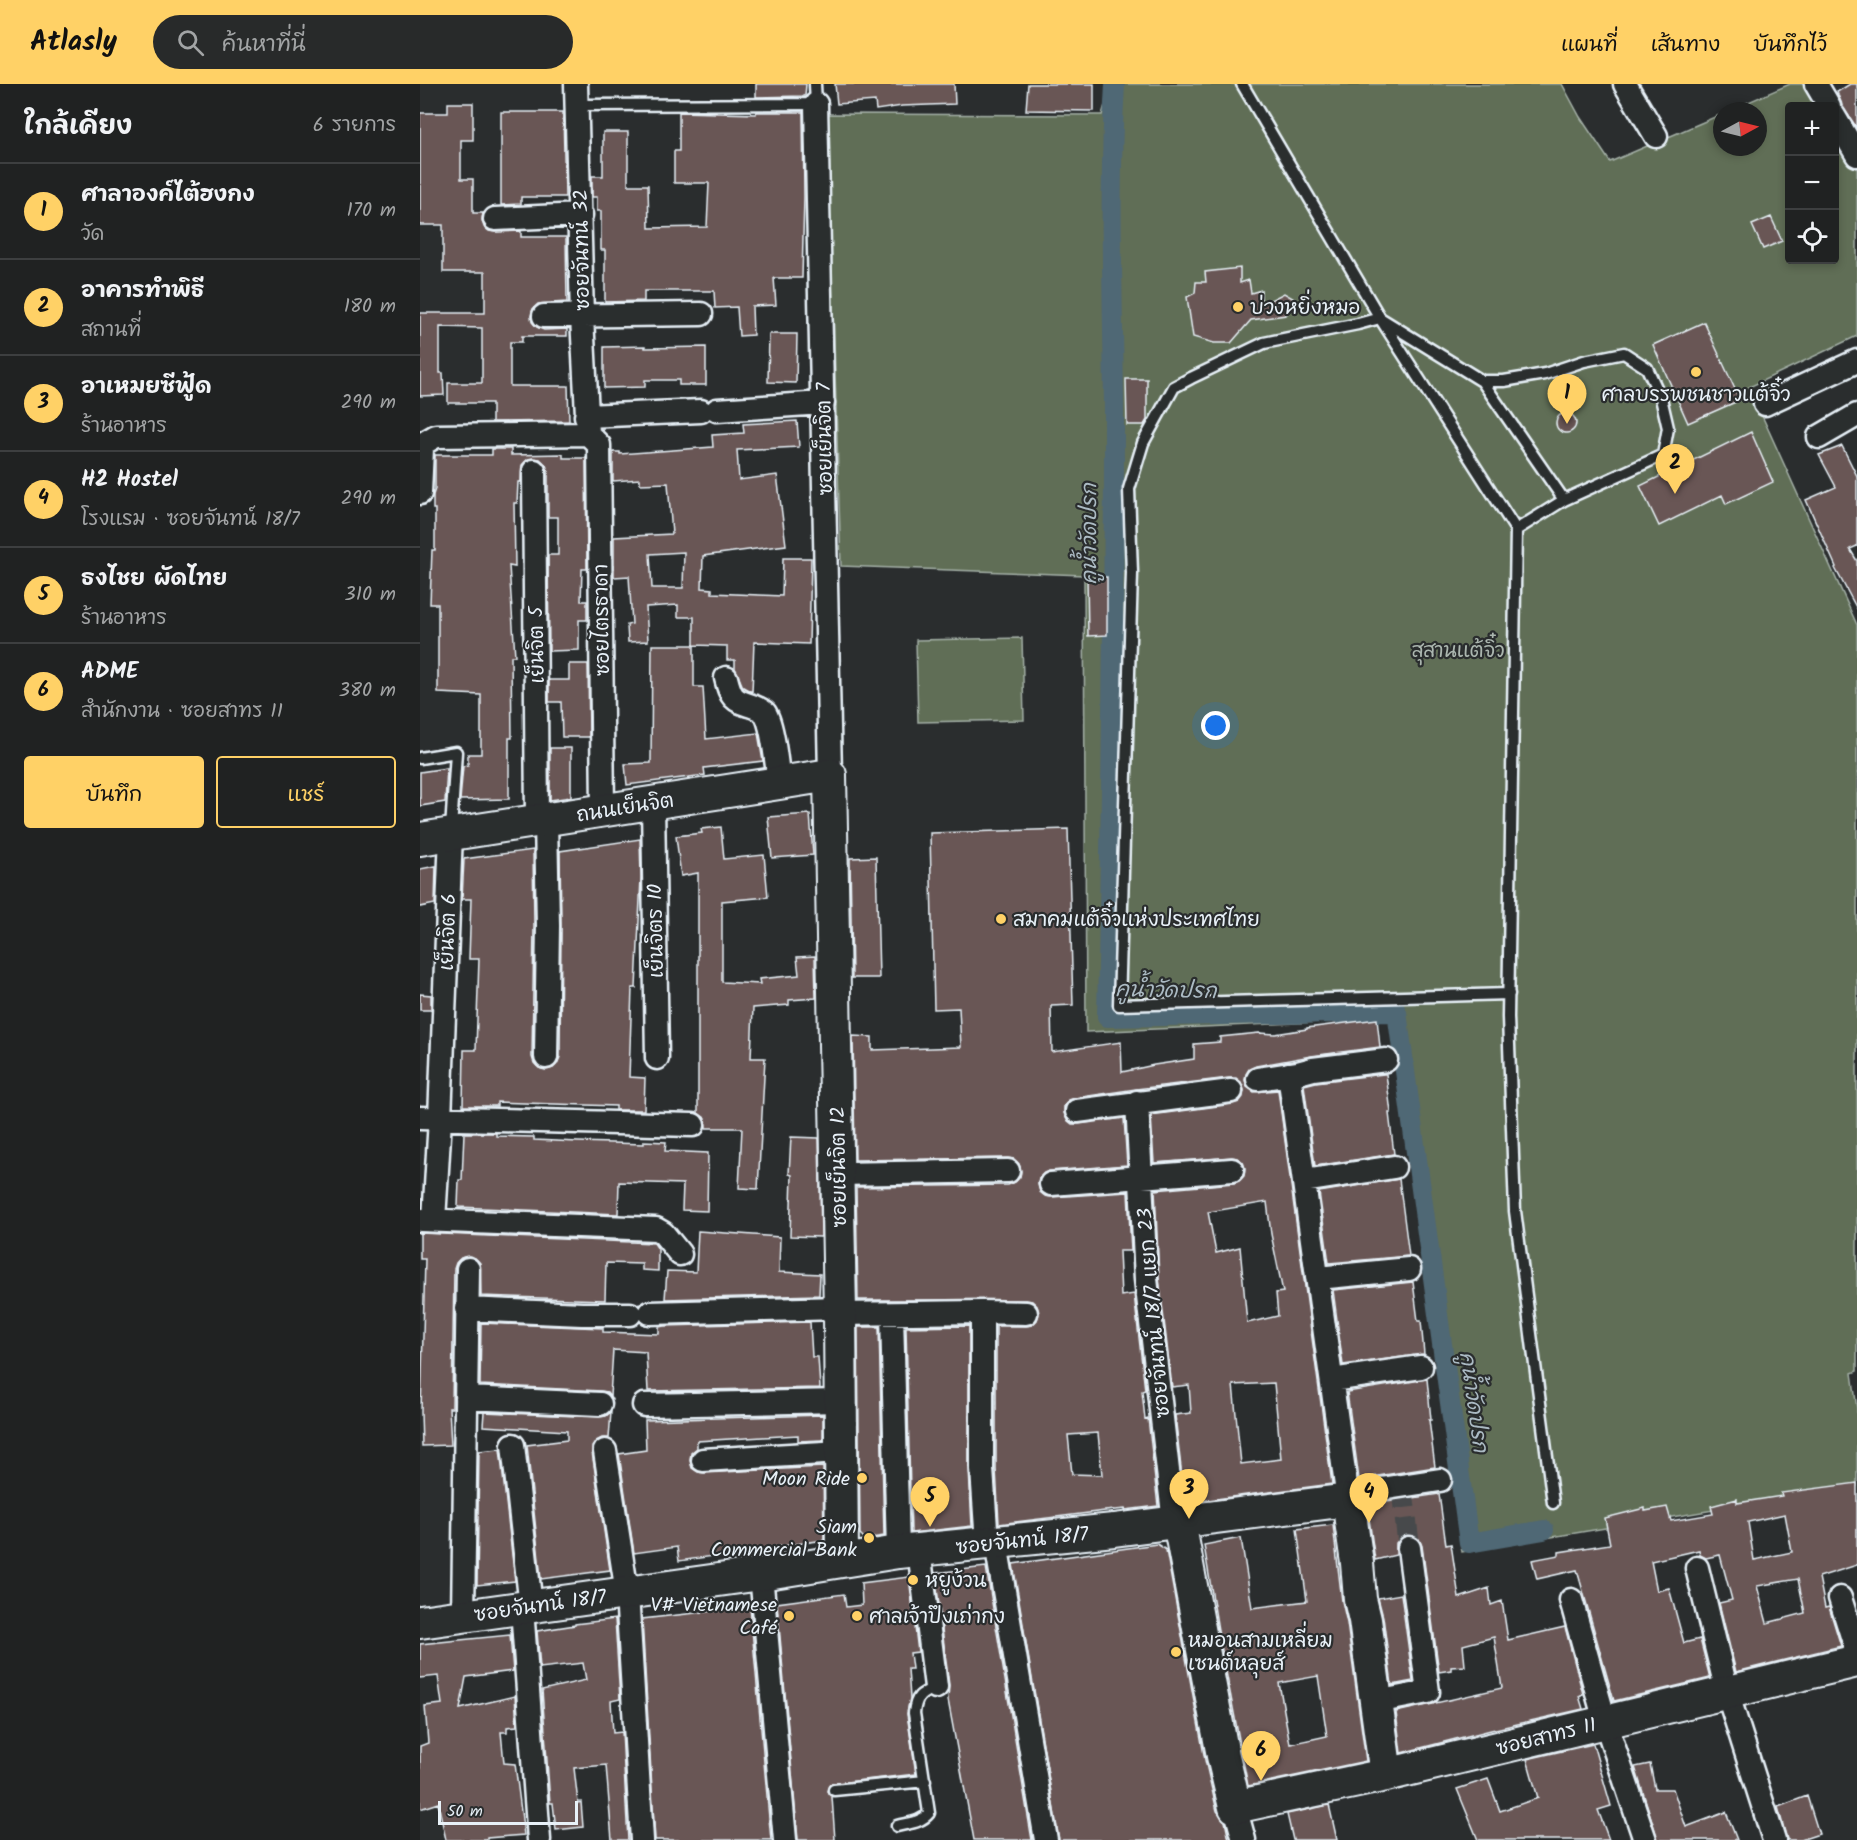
<!DOCTYPE html>
<html lang="th">
<meta charset="utf-8">
<style>
:root{--surface:#202222;--page:#282a2a;--text:#f1f3f6;--muted:#a2a4a5;--line:#3d3f40;--accent:#ffd166}
body{margin:0;font-family:Kalam,"Playpen Sans Thai",sans-serif;background:var(--page);color:var(--text)}
.controls{position:absolute;right:18px;top:18px;display:grid;overflow:hidden;border-radius:6px;box-shadow:0 3px 9px #0003}
.controls button{width:54px;height:54px;display:grid;place-items:center;padding:0;border:0;border-bottom:2px solid var(--line);background:var(--surface);color:var(--text);font:30px sans-serif}
.compass{position:absolute;left:1293px;top:18px;width:54px;height:54px;border-radius:50%;background:var(--surface);box-shadow:0 3px 9px #0003;rotate:83deg}
.scale{position:absolute;left:18px;bottom:15px;width:140px;box-sizing:border-box;padding-left:6px;border:3px solid #e8f1f8;border-top:0;font-size:16px;line-height:21px;white-space:nowrap;color:#e8f1f8;-webkit-text-stroke:4px #2a2d2e;paint-order:stroke}
.you{position:absolute;left:796px;top:642px;width:21px;height:21px;margin:-15px;border:4px solid #fff;border-radius:50%;background:#1a73e8;box-shadow:0 0 0 9px #1a73e833}
.badge{display:grid;place-items:center;width:39px;height:39px;border-radius:50%;background:var(--accent);color:#111;font-size:20px;font-weight:700}
.pin{position:absolute;translate:-50% -50px;filter:drop-shadow(0 2px 3px #0008)}
.pin::after{content:'';position:absolute;top:32px;width:21px;height:18px;background:inherit;clip-path:polygon(0 0,100% 0,50% 100%)}
.list{margin:0;padding:0;list-style:none}
h2{display:flex;justify-content:space-between;align-items:center;height:78px;margin:0;padding:0 24px;font-size:26px}
h2 small{font-size:20px;font-weight:400;color:var(--muted)}
.list li{display:grid;grid-template-columns:39px 1fr auto;gap:18px;align-items:center;box-sizing:border-box;height:96px;padding:0 24px;border-top:2px solid var(--line)}
.list b{display:block;font-size:22px;white-space:nowrap}
.list p{margin:0;font-size:20px;white-space:nowrap;color:var(--muted)}
.list em{font-size:20px;font-style:normal;color:var(--muted)}
.actions{display:flex;gap:12px;padding:18px 24px}
.actions a{flex:1;padding:14px 0;border:2px solid var(--accent);border-radius:6px;text-align:center;font-size:21px;color:var(--accent)}
.actions .main{background:var(--accent);color:#111}
.icon{flex:none;width:33px;height:33px;fill:none;stroke:currentColor;stroke-width:2;stroke-linecap:round;stroke-linejoin:round}
.map{position:relative;flex:none;width:1437px;height:1756px;overflow:hidden}
header{display:flex;align-items:center;gap:36px;box-sizing:border-box;height:84px;padding:0 30px;background:var(--accent);color:#111}
header strong{font-size:28px}
nav{display:flex;gap:33px;margin-inline-start:auto;font-size:21px}
.search{width:420px;height:54px;background:var(--page);display:flex;align-items:center;gap:15px;box-sizing:border-box;padding:0 21px;border-radius:33px;color:var(--muted);font-size:22px}
main{display:flex}
aside{flex:1;background:var(--surface)}
.map>svg:first-child{display:block}
</style>
<header>
<strong>Atlasly</strong>
<div class="search"><svg class="icon" aria-label="search" viewBox="0 0 24 24"><circle cx="10" cy="10" r="6"/><path d="M15 15l6 6"/></svg>ค้นหาที่นี่</div>
<nav><a>แผนที่</a><a>เส้นทาง</a><a>บันทึกไว้</a></nav>
</header>
<main>
<aside>
<h2>ใกล้เคียง<small>6 รายการ</small></h2>
<ul class="list">
<li><span class="badge">1</span><div><b>ศาลาองค์ไต้ฮงกง</b><p>วัด</p></div><em>170 m</em></li>
<li><span class="badge">2</span><div><b>อาคารทำพิธี</b><p>สถานที่</p></div><em>180 m</em></li>
<li><span class="badge">3</span><div><b>อาเหมยซีฟู้ด</b><p>ร้านอาหาร</p></div><em>290 m</em></li>
<li><span class="badge">4</span><div><b>H2 Hostel</b><p>โรงแรม · ซอยจันทน์ 18/7</p></div><em>290 m</em></li>
<li><span class="badge">5</span><div><b>ธงไชย ผัดไทย</b><p>ร้านอาหาร</p></div><em>310 m</em></li>
<li><span class="badge">6</span><div><b>ADME</b><p>สำนักงาน · ซอยสาทร 11</p></div><em>380 m</em></li>
</ul>
<div class="actions"><a class="main">บันทึก</a><a>แชร์</a></div>
</aside>
<div class="map">
<svg width="1437" height="1756" viewBox="0 0 1437 1756">
<rect width="100%" height="100%" fill="#2a2d2e"/>
<filter id="ink" filterUnits="userSpaceOnUse"><feTurbulence type="fractalNoise" baseFrequency=".0167" numOctaves="2"/><feDisplacementMap in="SourceGraphic" scale="12" xChannelSelector="R" yChannelSelector="G"/><feConvolveMatrix kernelMatrix="1 2 1 2 8 2 1 2 1" color-interpolation-filters="sRGB"/></filter>
<g filter="url(#ink)">
<!-- green -->
<path fill="#606e56" stroke="#a4b0a7" stroke-width="1.5" d="M691,0h451l18,33 30,45 112,-48v33h36v-36h-30l62,-27h19l13,22h-32v154h44l1,-132 22,38v170l-108,51 108,238v746l-5,2 5,36v77l-395,66 -72,-533 -304,13 -2,-457 -243,-9 -14,-452 275,1z
M602,554l2,82 -106,2 -2,-82z"/>
<g fill="none" stroke-linecap="round" stroke-linejoin="round">
<!-- canal -->
<path stroke="#4f6774" stroke-width="20" d="M695,0c-7,114 -1,228 -1,342 0,197 -3,394 -7,591l290,-5 72,531 75,-13"/>
</g>
<!-- building -->
<path fill="#695754" stroke="#e8f1f8" stroke-width="1.5" fill-rule="evenodd" d="M336,0h50l-1,12 -49,1z
M415,0h119l1,20 -53,2 -26,4 -1,-9 -38,3z
M608,0h66v27l-68,-1z
M1430,0h7v44l-15,-22 -5,-14z
M28,19h25v37h-12v39h12v34h10l-1,7 2,7 5,4 6,1 26,-1v6h45l1,65 -29,2 -5,5 -2,7 1,6 5,5 7,3 23,-1v7h-45v6h-12v44h58l1,35 -77,1v-19h-44v-20h34v-55l-42,-1v46h3l1,22 -24,1v-83h65v-41h-42v-47h-23v-112h28z
M81,28h62l2,85h-44v7l-20,1z
M259,28l77,2v-2h47l1,85 -2,81h-28l2,27 -24,1 1,29 -14,1 -2,-29 -22,1 -1,-17h-70v10l-39,1v-52h-4v-39h-4v-14h-5v-21h11v-44h25v53h20l1,43 58,-1 2,-44h-35v-32h5z
M1351,133l11,24 -19,8 -11,-24z
M820,184v15l9,-3 2,13 10,-3v15l23,-12 12,7 -10,15 -35,5 -20,23h-17l-21,-6 -6,-40 8,-4 1,-11h10l-1,-10z
M1284,238l36,78 -52,23 -35,-78z
M349,250h28l-1,49 -28,-1z
M225,262v2l61,-1v38h-27v-5h-34v7l-41,1v-41z
M706,295h21v41l-3,5h-17z
M1136 339a10 10 0 1 1 20 0a10 10 0 1 1-20 0Z
M377,337l2,26 -62,3 2,30 38,-5 9,70 -83,11 -1,32 10,1v4l70,3 1,-38h28l-2,86 -55,-2 -2,50 -9,-5 -8,-19v-8h-8v-14l-33,-1v-28h-16v-12l-32,2 2,34 -20,1 -1,-17 5,-1 -3,-48 -15,1v-40l58,-3 -4,-51 -28,1v-5l-27,2v-29h7v2l93,-7 -1,-12 32,-2 -1,-9zM264,468l-1,36h-31l-2,-34z
M1331,348l22,50 -47,22 -4,-9 -63,31 -19,-40z
M1422,362l15,30v70l-7,3 7,12v48l-22,-41 1,-1 -30,-67 30,-13 -17,-32z
M72,365h19v6l52,-1v4h23l1,111h-5l-1,32h6v19h-8v30l-30,1 -1,-96h10v-38h-10v-46l-2,-6 -6,-6 -7,-1 -5,1 -6,6 -1,17h-3l-1,21h-3l1,64 -6,-1 6,90h-4l1,82h-3v61l-49,1 3,-34 5,-1v-11h13v-59l-43,-2v-89h-8l2,-54h3v-41h-2v-14l2,-6v-34h57z
M687,493v58l-19,1 -1,-58z
M232,561h42v42h9l3,52 52,-6 5,28 -59,7 1,7 -78,10 -2,-21 26,-1z
M149,580h19l1,73h-27l-1,-35h-12v-22h20z
M130,664h21v49l-21,3z
M27,684l-2,34 -25,4v-34z
M390,730l3,41 -41,3 -4,-41z
M301,743l3,32 40,-4 4,42 -46,4v81l38,2 -1,-5 40,-4 -2,-18 18,-1 1,42 -27,2v5l-36,3 -2,50h14l-7,131 -19,-1 3,-60h-36l-1,-10 -7,-5v-240l-17,3 -5,-40 26,-3 -1,-4z
M648,745l5,176 -22,1 1,46 69,-10 1,30 32,-7 40,-6v-15l26,-2v-5l39,-4 16,1 32,-5v-1l70,-9 3,28 -69,9 -55,10 -7,3 -3,5 -1,6 2,7 7,5 24,-2 54,394 -147,19 -10,-88 16,-2 -2,-28 -17,2 -13,-109 -4,-88 79,-7 5,-2 5,-5 1,-8 -2,-6 -6,-4 -5,-1 -78,6 -3,-48 82,-11 6,-2 4,-5 1,-7 -3,-8 -5,-4h-7l-93,11 -61,9 -6,2 -5,6v7l3,7 5,4h7l45,-6 3,47 -78,6 -5,2 -5,5 -1,6 2,8 5,4 6,1 77,-5 3,59h-12l2,45 13,-2 11,96 -3,1 3,28 3,-1 10,88 -33,4v-1l-20,2 -106,13 -3,-55v-143h30l6,-1 5,-5 2,-6 -2,-8 -5,-5 -6,-1h-168l-2,-113 152,-2 7,-3 5,-5 1,-6 -2,-7 -5,-5 -6,-1 -153,2 -2,-124 19,1v13l89,-3 -2,-39 -25,1 -4,-176zM847,1118l4,32 12,58 -7,1 2,23 -31,7 -7,-76 -24,6 -8,-41zM854,1299l7,76 -40,5 -8,-79zM678,1349l4,42 -30,-1 -4,-39z
M220,755l1,38 -5,111h-4l-3,89 16,1 -1,32h-28v-4l-119,-4v4h-34l1,-56h12l3,-91h-10l2,-60h-9l2,-40 69,-9 1,76 -2,131 2,6 5,5 7,2 7,-2 4,-4 3,-7 1,-131 -1,-75z
M456,773l3,121h-27l-2,-120z
M16,782l-1,38 -15,3v-38z
M0,910l11,1v15h-11z
M964,990h2l5,39h-2l5,41 -79,12 -11,-81 12,-3z
M44,1049h32v3l38,1v3l44,2 66,2v-3l22,1 -1,9 43,2 -1,58 -25,-1 1,-26 -64,-2 -1,32 -160,-7 1,-27h3z
M371,1053l28,1 2,99 -31,-1 2,-61 -3,-1z
M979,1095l10,77 -80,7 -10,-71z
M278,1147l82,6 -1,35 41,2 -1,21 -154,4 2,-28 29,1z
M0,1149l234,10 4,6v22l-16,-1v-6l-36,-1 -1,37 -124,-4 -1,-33 -5,-5 -6,-2 -8,2 -5,5 -2,6 -2,139h-3l2,37 -29,1 -1,-34 4,-153h-5z
M993,1198l5,39h3l3,33 -81,11 -10,-75z
M390,1238l2,35h6l2,31 -172,3 -2,-39 -33,-2 -3,46 -3,-4 -6,-1 -121,-6 1,-62 122,5v4l56,2v-7l5,-1z
M549,1242v143l3,57 -61,7 -5,-206z
M438,1243h21l5,209 -19,3 -5,-5z
M1007,1295l4,41h-2l6,47 -76,12 -12,-87z
M64,1328l115,5 7,-1 5,-4 -2,26h-7l-6,3 -4,6v5l18,118 -69,9 -14,-134 40,-5v-9l-84,-5z
M403,1331v25l-25,1v-6l-101,6v7l-6,5 -1,7 2,8 6,4 6,1 119,-6 1,73 -145,21 -2,-14 -43,6 -15,-99 27,-4 -1,-30z
M80,1365l15,132 -38,4 2,-134z
M1437,1399v82l-38,12 6,31 4,-1 12,39 -105,26 -17,-69 13,-3 -12,-45 -14,3 -6,-3 -1,-5 -48,11 6,30 12,-3 15,55 16,-4 10,39 -96,23 -37,-131 -40,9 -5,-19 27,-5v-3l51,-8 -5,-26 40,-10v3l22,-4 4,14 42,-7 -2,-8 26,-7v4l45,-7 -1,-3zM1365,1430l7,38 -38,8 -6,-38zM1378,1495l7,34 -38,10 -10,-37z
M1019,1410l7,51 5,-1 8,54 30,-10 2,17 11,-4 6,39 57,-13 18,67 -4,2 4,13 -92,21 -90,23 -5,-41 106,-24 -8,-51 -31,8 2,21 -14,1v3l-12,2 -17,-126 -3,-7 -5,-4h-7l-6,2 -5,6v12l-21,5 -8,-55z
M913,1441l9,76 5,22 19,138 -118,25 -30,-156 -14,-85 37,-7 11,70 55,-7 -10,-72zM898,1592l9,60 -37,8 -11,-61z
M737,1460l9,6 39,210 12,51 8,10 4,19h-170l-46,-276z
M566,1483l46,273h-58l-26,-140 1,-15 -14,-112z
M489,1493l9,75 -8,1 2,16h-4l2,29 -3,16 9,60 -86,10 -3,7 5,6 3,43h-37l-21,-237 67,-9 2,13 16,-2 -1,-22z
M981,1510l12,87 -21,4 -9,-68 -5,-19z
M330,1523l21,233h-116l-13,-221z
M195,1535l5,80 -9,2 2,32 9,-1 6,108h-16l-6,-75 -32,3 4,35 3,-1 2,25 -27,3 -3,-27h-3l-8,-113 44,-10 -3,-17 -43,5 -3,-37 38,-6v-1z
M90,1551l3,36 -47,6 -6,32 55,-13 2,30 -10,1v5h-6l3,31 11,1 9,71 -37,3v2h-41l-8,-37 -18,6v-63l8,-3 -3,-37 17,-2 -4,-28 -18,2v-34z
M1173,1660l18,62 -13,4 11,30h-131l-21,-51 31,-10 12,32 38,-13 -11,-39z
M1230,1680l5,25h18l13,38 40,-15 11,28h-79l-23,-73z
M1387,1712l12,38 -18,6h-14l-9,-33z
M909,1721l8,35h-44l-6,-26z"/>
<g fill="none" stroke-linecap="round" stroke-linejoin="round">
<!-- street-tunnel -->
<path stroke="#464a4c" stroke-width="22" stroke-dasharray="22 11" stroke-linecap="butt" d="M982,1402l7,62"/>
<defs>
<path id="lane" d="M822,0l138,234 136,212 -8,487 7,194 38,292
M158,21l238,-1 -1,-20
M1062,297l82,119
M0,674l36,-6 -5,78
M1089,910l-390,11 13,-432 -3,-84 14,-46 31,-56 17,-9 73,-35 94,-19 22,-6 102,63h22l41,-7 39,-13 40,-8 23,15 14,30 7,30 -5,27 -99,45 -48,30
M414,1706l91,-9
M477,1742c11,-3 24,-3 32,-13l-15,-100c2,-17 6,-19 22,-26"/>
<path id="street" d="M156,0l6,233 6,117
M1205,0l31,52
M1396,0l13,22
M396,20l14,671
M1414,32l23,39
M75,135l86,-4
M124,232l157,-2
M1345,320l92,-43
M297,326l106,-7
M166,332l115,-5
M168,350l11,11 4,365
M1399,353l38,-22
M114,387l3,349
M0,409l2,-45 2,-5 12,-7 152,-2
M306,594c5,20 7,22 26,28 5,2 9,3 13,7 8,12 12,54 14,70
M233,719l4,255
M126,973l2,-131 -2,-107
M869,990l59,426
M838,995l40,-6 15,-4 73,-9
M717,1018l9,177 28,244
M657,1027l154,-20
M0,1034l273,7
M418,1090l170,-3
M884,1097l90,-14
M631,1100l181,-14
M1,1136l235,9 7,4 17,21
M14,1136l6,-101 11,-286
M898,1194l91,-9
M47,1225l115,5h48
M562,1228v157l5,75
M229,1229l191,-5
M420,1230l142,-2 44,1
M472,1230l6,238
M912,1296l89,-13
M46,1314l134,6
M224,1321l197,-4
M93,1361l18,162
M185,1367l22,142 15,247
M283,1376l138,-8
M928,1410l92,-14
M576,1459l50,297
M499,1466l17,137
M1277,1484l30,124 47,148
M341,1490l24,266
M1420,1514l17,54
M1151,1516l34,121 40,119
M102,1524l17,232
M43,1532l5,-347
M956,1618l52,-10 -19,-144
M815,1723l9,33"/>
<path id="secondary" d="M0,755l410,-64 10,539 2,246
M759,1438l44,234 12,51 151,-32 471,-114
M0,1538l341,-48 137,-22 216,-22 234,-30 9,63 3,36 5,21 21,155"/>
</defs>
<!-- lane casing -->
<use href="#lane" stroke="#e8f1f8" stroke-width="15"/>
<!-- street casing -->
<use href="#street" stroke="#e8f1f8" stroke-width="27"/>
<!-- secondary casing -->
<use href="#secondary" stroke="#e8f1f8" stroke-width="36"/>
<!-- lane -->
<use href="#lane" stroke="#2a2d2e" stroke-width="10"/>
<!-- street -->
<use href="#street" stroke="#2a2d2e" stroke-width="22"/>
<!-- secondary -->
<use href="#secondary" stroke="#2a2d2e" stroke-width="32"/>
</g>
</g>
<!-- markers -->
<g fill="#ffd166" stroke="#2a2d2e" stroke-width="2">
<circle cx="818" cy="223" r="6"/>
<circle cx="1276" cy="288" r="6"/>
<circle cx="581" cy="835" r="6"/>
<circle cx="442" cy="1394" r="6"/>
<circle cx="449" cy="1454" r="6"/>
<circle cx="493" cy="1496" r="6"/>
<circle cx="369" cy="1532" r="6"/>
<circle cx="437" cy="1532" r="6"/>
<circle cx="756" cy="1568" r="6"/>
</g>
<g text-anchor="middle" stroke-width="4.5" stroke-linejoin="round" paint-order="stroke">
<!-- street labels -->
<g font-size="20" fill="#e8f1f8" stroke="#2a2d2e">
<text transform="translate(161 166) rotate(-91)" y="7">ซอยจันทน์ 32</text>
<text transform="translate(404 355) rotate(-91)" y="7">ซอยเย็นจิต 7</text>
<text transform="translate(181 536) rotate(-91)" y="7">ซอยไตรธาดา</text>
<text transform="translate(116 561) rotate(-91)" y="7">เย็นจิต 5</text>
<text transform="translate(205 723) rotate(-9)" y="7">ถนนเย็นจิต</text>
<text transform="translate(235 847) rotate(-91)" y="7">เย็นจิตร 10</text>
<text transform="translate(27 848) rotate(-88)" y="7">เย็นจิต 6</text>
<text transform="translate(418 1083) rotate(-91)" y="7">ซอยเย็นจิต 12</text>
<text transform="translate(733 1229) rotate(-95)" y="7">ซอยจันทน์ 18/7 แยก 23</text>
<text transform="translate(602 1456) rotate(-6)" y="7">ซอยจันทน์ 18/7</text>
<text transform="translate(120 1521) rotate(-8)" y="7">ซอยจันทน์ 18/7</text>
<text transform="translate(1126 1652) rotate(-14)" y="7">ซอยสาทร 11</text>
</g>
<!-- poi labels -->
<g font-size="20" fill="#e8f1f8" stroke="#2a2d2e" text-anchor="start">
<text x="830" y="230">บ่วงหยิ่งหมอ</text>
<text x="1276" y="317" text-anchor="middle">ศาลบรรพชนชาวแต้จิ๋ว</text>
<text x="593" y="842">สมาคมแต้จิ๋วแห่งประเทศไทย</text>
<text x="430" y="1401" text-anchor="end">Moon Ride</text>
<text x="437" y="1449" text-anchor="end">Siam<tspan x="437" dy="23">Commercial Bank</tspan></text>
<text x="505" y="1503">หยูง้วน</text>
<text x="357" y="1527" text-anchor="end">V# Vietnamese<tspan x="357" dy="23">Café</tspan></text>
<text x="449" y="1539">ศาลเจ้าปึงเถ่ากง</text>
<text x="768" y="1563">หมอนสามเหลี่ยม<tspan x="768" dy="23">เซนต์หลุยส์</tspan></text>
</g>
<!-- park labels -->
<g font-size="20" fill="#abb6af" stroke="#2a2d2e">
<text x="1038" y="573">สุสานแต้จิ๋ว</text>
</g>
<!-- water labels -->
<g font-size="21" font-style="italic" fill="#abbac3" stroke="#2a2d2e">
<text transform="translate(669 450) rotate(-90)" y="7">คูน้ำวัดปรก</text>
<text transform="translate(746 906) rotate(1)" y="7">คูน้ำวัดปรก</text>
<text transform="translate(1054 1318) rotate(82)" y="7">คูน้ำวัดปรก</text>
</g>
</g>
</svg>
<div class="controls">
<button>+</button>
<button>−</button>
<button><svg class="icon" aria-label="locate" viewBox="0 0 24 24"><circle cx="12" cy="12" r="6"/><path d="M12 2v4M12 18v4M2 12h4M18 12h4"/></svg></button>
</div>
<svg class="compass" viewBox="-18 -18 36 36"><path d="M0-13l5 13h-10z" fill="#e53935"/><path d="M0 13l5-13h-10z" fill="#a2a4a5"/></svg>
<div class="scale">50 m</div>
<div class="you"></div>
<div class="pin badge" style="left:1147px;top:340px">1</div>
<div class="pin badge" style="left:1255px;top:410px">2</div>
<div class="pin badge" style="left:769px;top:1435px">3</div>
<div class="pin badge" style="left:949px;top:1439px">4</div>
<div class="pin badge" style="left:510px;top:1443px">5</div>
<div class="pin badge" style="left:841px;top:1697px">6</div>
</div>
</main>
